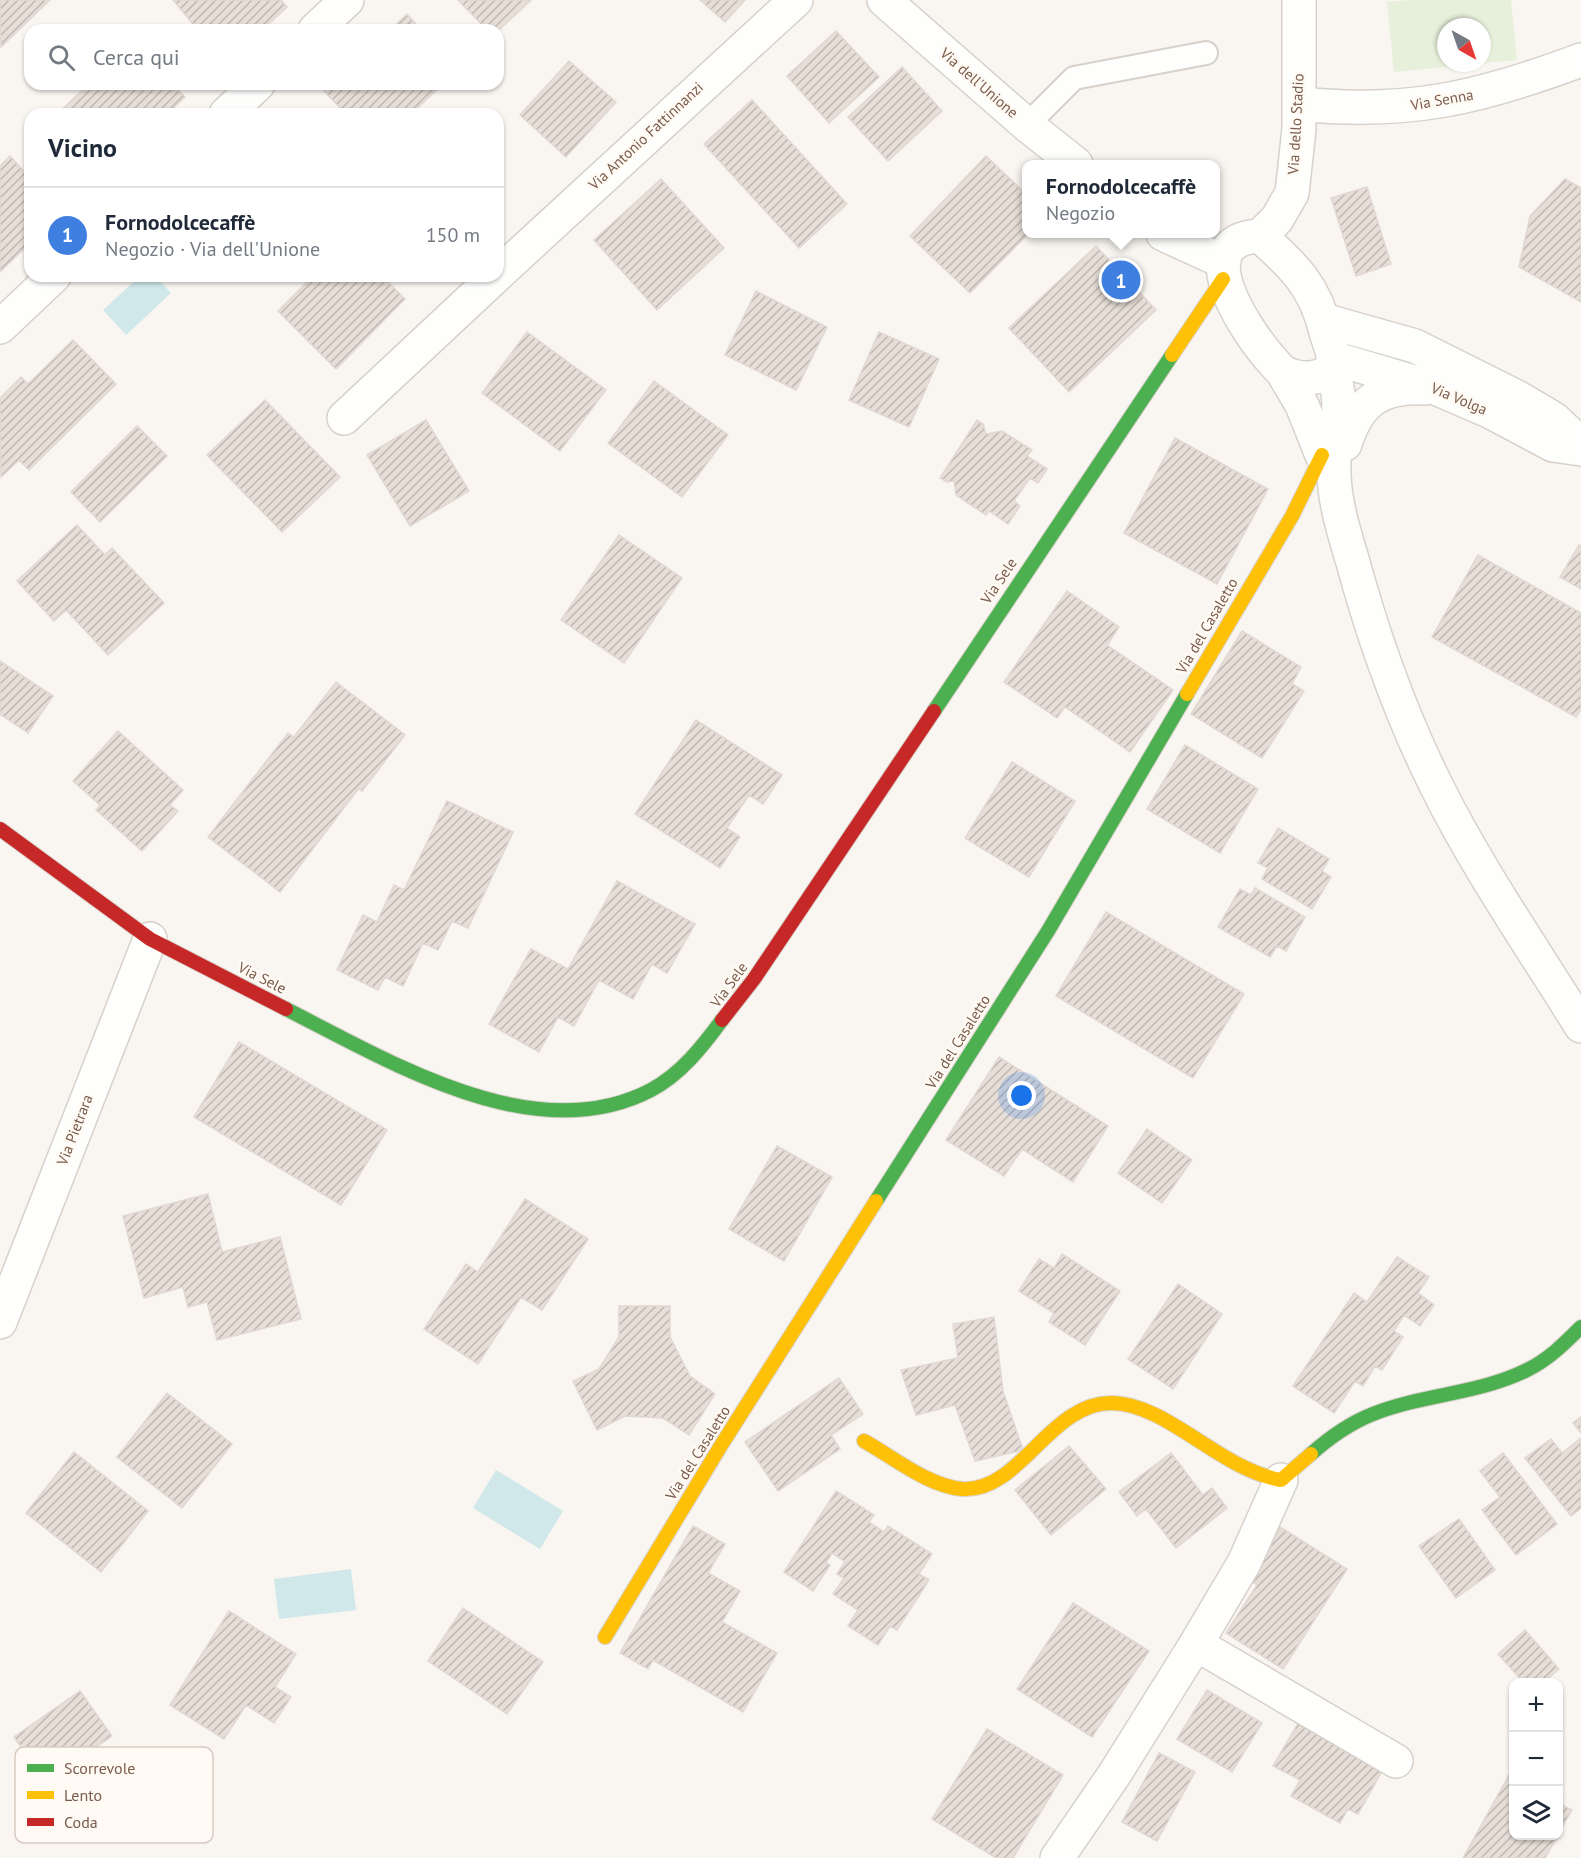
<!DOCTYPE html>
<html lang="it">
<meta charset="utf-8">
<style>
:root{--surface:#fff;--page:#f6f6f7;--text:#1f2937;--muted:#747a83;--line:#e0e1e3;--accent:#111827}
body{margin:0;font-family:"PT Sans",sans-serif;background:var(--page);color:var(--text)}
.controls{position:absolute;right:18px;bottom:18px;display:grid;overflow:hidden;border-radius:12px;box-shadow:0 2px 4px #0004}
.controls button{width:54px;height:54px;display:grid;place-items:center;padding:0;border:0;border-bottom:2px solid var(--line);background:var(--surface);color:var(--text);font:30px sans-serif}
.compass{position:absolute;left:1437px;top:18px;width:54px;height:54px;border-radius:50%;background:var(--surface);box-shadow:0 2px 4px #0004;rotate:140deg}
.you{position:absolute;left:1022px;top:1096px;width:21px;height:21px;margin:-15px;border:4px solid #fff;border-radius:50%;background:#1a73e8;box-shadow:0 0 0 9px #1a73e833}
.badge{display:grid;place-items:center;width:39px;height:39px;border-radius:50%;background:var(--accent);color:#fff;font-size:20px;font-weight:700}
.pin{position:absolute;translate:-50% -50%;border:3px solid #fff;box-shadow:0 2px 6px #0006}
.popup{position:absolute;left:1022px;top:160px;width:198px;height:78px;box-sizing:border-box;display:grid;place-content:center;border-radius:12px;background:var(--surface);filter:drop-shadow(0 2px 4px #0005);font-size:20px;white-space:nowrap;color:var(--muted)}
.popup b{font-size:22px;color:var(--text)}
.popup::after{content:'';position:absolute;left:50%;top:100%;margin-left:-12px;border:12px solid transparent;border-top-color:var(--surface)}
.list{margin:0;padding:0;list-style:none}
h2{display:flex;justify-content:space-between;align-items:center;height:78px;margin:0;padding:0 24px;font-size:26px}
h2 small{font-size:20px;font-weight:400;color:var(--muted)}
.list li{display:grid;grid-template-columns:39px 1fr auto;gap:18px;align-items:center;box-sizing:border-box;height:96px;padding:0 24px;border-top:2px solid var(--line)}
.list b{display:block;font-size:22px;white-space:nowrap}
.list p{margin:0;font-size:20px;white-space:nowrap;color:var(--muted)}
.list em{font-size:20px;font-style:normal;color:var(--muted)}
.icon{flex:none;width:33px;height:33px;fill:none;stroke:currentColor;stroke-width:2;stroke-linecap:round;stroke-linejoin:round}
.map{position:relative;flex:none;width:1581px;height:1858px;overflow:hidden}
.search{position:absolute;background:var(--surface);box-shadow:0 2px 4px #0004;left:24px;top:24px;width:480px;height:66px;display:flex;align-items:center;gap:15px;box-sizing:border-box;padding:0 21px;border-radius:18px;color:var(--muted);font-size:22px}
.panel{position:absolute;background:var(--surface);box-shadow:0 2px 4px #0004;left:24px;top:108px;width:480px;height:174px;border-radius:18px}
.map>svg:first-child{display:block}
</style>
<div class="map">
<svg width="1581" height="1858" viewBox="0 0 1581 1858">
<defs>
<pattern id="building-hatch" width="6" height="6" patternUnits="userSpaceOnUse" patternTransform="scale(1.5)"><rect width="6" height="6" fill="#e6ded7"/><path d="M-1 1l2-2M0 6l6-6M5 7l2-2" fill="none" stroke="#bfb7b1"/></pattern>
</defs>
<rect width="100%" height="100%" fill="#f9f5f0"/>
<!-- garden -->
<path fill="#e7f0db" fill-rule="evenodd" d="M1409,0h102l6,60 -123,12 -7,-70zM1446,27h36v36h-36z"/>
<!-- water -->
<path fill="#d0e8ea" d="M140,276h15l16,17 -45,42 -23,-25z
M496,1470l67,41 -23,38 -67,-41z
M351,1569l5,41 -77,9 -5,-40z"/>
<!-- building -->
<path fill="url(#building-hatch)" stroke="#e2d8d2" stroke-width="1.5" d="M0,0h50l-49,47z
M173,0h108l6,7 -25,23h-64z
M458,0h73l-33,31 -11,-1z
M700,0h45l-20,22z
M407,14l14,16h-31z
M836,31l43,46 -50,46 -42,-47z
M569,61l47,41 -50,55 -46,-42z
M902,67l40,44 -54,50 -40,-44z
M89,84h83l13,13 -18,17h-110z
M331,84h112l-32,30h-65l-22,-23z
M752,100l95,104 -48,44 -95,-104z
M10,156l20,22v65l-30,29v-106z
M986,156l40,38 2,40 -58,59 -60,-57z
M661,179l63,69 -67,62 -63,-70z
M1565,179l16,9v114l-62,-35 11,-51z
M1367,187l24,77 -35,12 -25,-78z
M1096,246l60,64 -87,82 -60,-64z
M313,276h69l23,23 -69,70 -58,-58z
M756,291l71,36 -31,63 -71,-35z
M527,332l79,58 -46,61 -78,-58z
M879,332l60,27 -30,68 -60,-27z
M73,340l43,44 -87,86 -10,-10 -18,17 -1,-79 21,-21 7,7z
M654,381l74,54 -46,62 -74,-54z
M265,400l75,77 -58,55 -75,-77z
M426,420l43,71 -59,35 -43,-71z
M977,420l6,4 3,10 16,-3 30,19 -5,6 20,13 -9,14 -8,-5 -16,23 6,5 -12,18 -19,-13 -3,4 -30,-20 -2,-14 -7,1 -7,-4z
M137,426l30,30 -67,66 -29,-30z
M1175,438l93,51 -51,95 -93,-51z
M77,525l28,30 7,-7 52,55 -56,52 -42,-45 -12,11 -37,-40z
M619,535l63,43 -58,85 -63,-43z
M1579,545l2,1v43l-21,-12z
M1478,555l103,58v96l-5,8 -144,-80z
M1067,591l52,36 -12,18 66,45 -43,62 -65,-45 -8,11 -53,-36z
M1242,631l59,36 -9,17 12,7 -42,67 -71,-44z
M0,661l53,35 -25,37 -28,-19z
M336,682l69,53 -43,56 -3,-3 -79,104 -72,-55 80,-104 6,4z
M696,720l86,55 -19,29 -14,-9 -22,33 13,9 -20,31 -85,-54z
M118,731l65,59 -13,15 8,6 -36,40 -46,-41 4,-5 -27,-24z
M1185,745l73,44 -38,64 -73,-44z
M1012,762l63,39 -46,76 -64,-39z
M447,801l66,31 -45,96 -16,-7 -14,29 -15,-7 -20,43 -18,-9 -7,13 -41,-20 26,-55 14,7 17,-37 10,5z
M1278,828l51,31 -7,12 9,6 -19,32 -50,-30 6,-11 -10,-5z
M617,881l78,43 -28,49 -15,-9 -19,35 -34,-19 -25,46 -16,-9 -19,35 -50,-28 42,-75 37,20z
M1255,888l50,29 -19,34 -9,-5 -7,11 -52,-30 22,-38 11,6z
M1106,912l138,82 -51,84 -137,-82z
M239,1042l148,88 -46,75 -147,-88z
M999,1057l109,69 -35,56 -51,-33 -18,27 -58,-36z
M1147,1129l45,31 -30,43 -44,-30z
M777,1146l55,31 -48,84 -55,-32z
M208,1194l14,58 58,-15 21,82 -84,21 -10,-38 -19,5 -5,-20 -39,11 -21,-82z
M525,1199l63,40 -46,71 -21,-13 -43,67 -54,-35 42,-65 12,8z
M1062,1254l58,37 -35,54 -36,-23 5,-9 -35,-22 20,-32 15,9z
M1397,1257l32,20 -11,16 16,12 -14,21 -16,-11 -10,16 9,6 -21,33 -7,-4 -12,20 -8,-5 -21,32 -41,-27 61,-93 13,9z
M1178,1284l44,30 -49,75 -45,-30z
M619,1306h51v31l20,39 25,18 -26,41 -26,-17 -38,-2 -28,14 -24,-49 26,-12 20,-32z
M994,1317l9,74 20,59 -48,11 -20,-56 -39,10 -15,-45 57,-12 -5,-34z
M839,1378l24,36 -32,21 9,14 -62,42 -33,-49z
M167,1393l65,51 -50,64 -65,-51z
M1581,1417v16l-8,-10z
M1581,1438v70l-10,8 -46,-58 26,-19 11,14z
M1069,1446l37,43 -55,46 -36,-45z
M74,1452l74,59 -47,61 -75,-59z
M1171,1453l32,42 9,-7 15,20 -51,40 -30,-39 -9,7 -18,-24z
M1503,1453l54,71 -41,31 -34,-45 18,-13 -20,-26z
M836,1491l38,24 -5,7 15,10 4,-6 44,28 -13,20 10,6 -32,50 -7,-4 -12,19 -30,-19 10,-16 -25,-16 11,-16 -7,-4 8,-12 -13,-9 -6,10 4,2 -17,26 -29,-19z
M1459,1519l36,51 -39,28 -37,-52z
M693,1526l32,18 -17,29 32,18 -18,31 55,31 -34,59 -90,-52 -5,9 -28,-16z
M1280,1527l67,42 -64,100 -57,-36 31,-48 -9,-6z
M1073,1603l76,48 -57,86 -75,-48z
M463,1608l80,54 -36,52 -79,-53z
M229,1611l67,43 -21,33 16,10 -17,26 -28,-18 -22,34 -54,-34z
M1525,1630l34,39 -15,13h-21l-25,-28z
M1207,1690l55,33 -30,49 -55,-33z
M80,1691l32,45 -67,46 -31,-45z
M1301,1718l84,48 -27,48 -10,-5 -8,14 -49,-27 9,-16 -27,-14z
M987,1729l76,46 -50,83h-17l-64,-39z
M1159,1753l36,19 -38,69 -35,-19z
M1509,1775l5,3v58h44l-13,22h-82z
M1558,1803l14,7 -14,24z"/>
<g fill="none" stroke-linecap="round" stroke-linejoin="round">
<defs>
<path id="lane" d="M1027,125l47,-47 132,-25"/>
<path id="street" d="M884,0l143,125 49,39
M315,30l32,-30
M1299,104c109,11 180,-6 282,-44
M226,114l32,-30
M1163,234l61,28
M1260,236c34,30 55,50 66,96 2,8 7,18 7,26 0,25 -38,23 -51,13 -5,-4 -9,-10 -13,-14 -23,-27 -85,-117 -9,-121z
M1260,236l17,-17 15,-26 7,-64v-129
M498,274l298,-274
M1323,320l92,26 102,51 37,22 19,18 7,11
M0,327l54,-51
M1333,358l105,31 51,22 64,34 28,4
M1331,368c17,40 1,67 3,107 1,29 10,57 18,84 21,77 48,154 84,226 41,83 96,162 145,241
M1282,371l20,34 20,50 12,18
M344,418l152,-142
M1345,444c13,-42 34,-58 79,-56
M0,1322l150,-383
M1281,1480l-37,83 -48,81 200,117
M1057,1858l57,-83 82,-131"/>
<path id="fast" d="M934,711l238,-356
M286,1009c103,52 249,142 365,81 30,-16 51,-43 71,-70
M876,1201l172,-270 139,-237
M1311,1454c18,-16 39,-31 62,-40 50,-20 106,-20 154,-44 21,-10 38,-27 54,-43"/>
<path id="slow" d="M1172,355l51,-76
M1187,694l105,-178 30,-61
M864,1441c29,16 64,45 98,48 58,4 88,-87 150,-86 56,1 107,66 169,77l30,-26
M605,1637l115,-190 156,-246"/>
<path id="jam" d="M0,829l150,110 136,70
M722,1020l32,-41 180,-268"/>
</defs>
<!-- lane casing -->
<use href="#lane" stroke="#d7d1cb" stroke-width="26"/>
<!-- street casing -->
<use href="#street" stroke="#d7d1cb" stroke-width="36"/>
<!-- fast casing -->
<use href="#fast" stroke="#d9d2cb" stroke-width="16"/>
<!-- slow casing -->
<use href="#slow" stroke="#d9d2cb" stroke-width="16"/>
<!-- jam casing -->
<use href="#jam" stroke="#d9d2cb" stroke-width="16"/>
<!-- lane -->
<use href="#lane" stroke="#fefefd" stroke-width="22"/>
<!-- street -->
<use href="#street" stroke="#fefefd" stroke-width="33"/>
<!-- fast -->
<use href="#fast" stroke="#4caf50" stroke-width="14"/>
<!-- slow -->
<use href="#slow" stroke="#ffc107" stroke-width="14"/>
<!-- jam -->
<use href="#jam" stroke="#c62828" stroke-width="14"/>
</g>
<g text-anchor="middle" stroke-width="5" stroke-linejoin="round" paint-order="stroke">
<!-- street labels -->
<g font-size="15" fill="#7a5c4d" stroke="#fffaf3">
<text transform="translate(979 83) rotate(41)" y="5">Via dell'Unione</text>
<text transform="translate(1442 100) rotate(-10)" y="5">Via Senna</text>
<text transform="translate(1296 124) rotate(-87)" y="5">Via dello Stadio</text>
<text transform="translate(646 136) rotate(-43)" y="5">Via Antonio Fattinnanzi</text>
<text transform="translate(1459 399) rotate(23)" y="5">Via Volga</text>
<text transform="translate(999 581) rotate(-56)" y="5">Via Sele</text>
<text transform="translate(1207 626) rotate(-60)" y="5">Via del Casaletto</text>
<text transform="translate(262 978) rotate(27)" y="5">Via Sele</text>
<text transform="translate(729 985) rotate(-54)" y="5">Via Sele</text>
<text transform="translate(958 1042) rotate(-58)" y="5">Via del Casaletto</text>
<text transform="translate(75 1130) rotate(-69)" y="5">Via Pietrara</text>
<text transform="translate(698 1453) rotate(-58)" y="5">Via del Casaletto</text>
</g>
</g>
<!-- legend -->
<rect x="15" y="1747" width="198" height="96" rx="9" fill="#fffaf3" stroke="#d7cbc1" stroke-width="1.5"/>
<rect x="27" y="1764" width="27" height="8" fill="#4caf50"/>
<rect x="27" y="1791" width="27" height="8" fill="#ffc107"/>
<rect x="27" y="1818" width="27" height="8" fill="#c62828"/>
<g font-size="16" fill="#7a5c4d">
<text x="64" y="1774">Scorrevole</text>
<text x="64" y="1801">Lento</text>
<text x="64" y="1828">Coda</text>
</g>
</svg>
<div class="controls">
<button>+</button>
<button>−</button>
<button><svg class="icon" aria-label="layers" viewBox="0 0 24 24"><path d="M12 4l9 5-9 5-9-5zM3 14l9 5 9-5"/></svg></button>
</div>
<svg class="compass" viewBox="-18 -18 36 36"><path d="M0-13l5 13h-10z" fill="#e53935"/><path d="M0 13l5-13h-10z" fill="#747a83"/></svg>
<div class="you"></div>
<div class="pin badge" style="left:1121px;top:280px;background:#3f7fe0">1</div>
<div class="popup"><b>Fornodolcecaffè</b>Negozio</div>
<div class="search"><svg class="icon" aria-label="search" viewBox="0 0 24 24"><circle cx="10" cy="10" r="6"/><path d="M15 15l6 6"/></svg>Cerca qui</div>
<section class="panel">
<h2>Vicino<small></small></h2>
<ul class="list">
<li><span class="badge" style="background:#3f7fe0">1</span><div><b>Fornodolcecaffè</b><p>Negozio · Via dell'Unione</p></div><em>150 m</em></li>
</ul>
</section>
</div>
